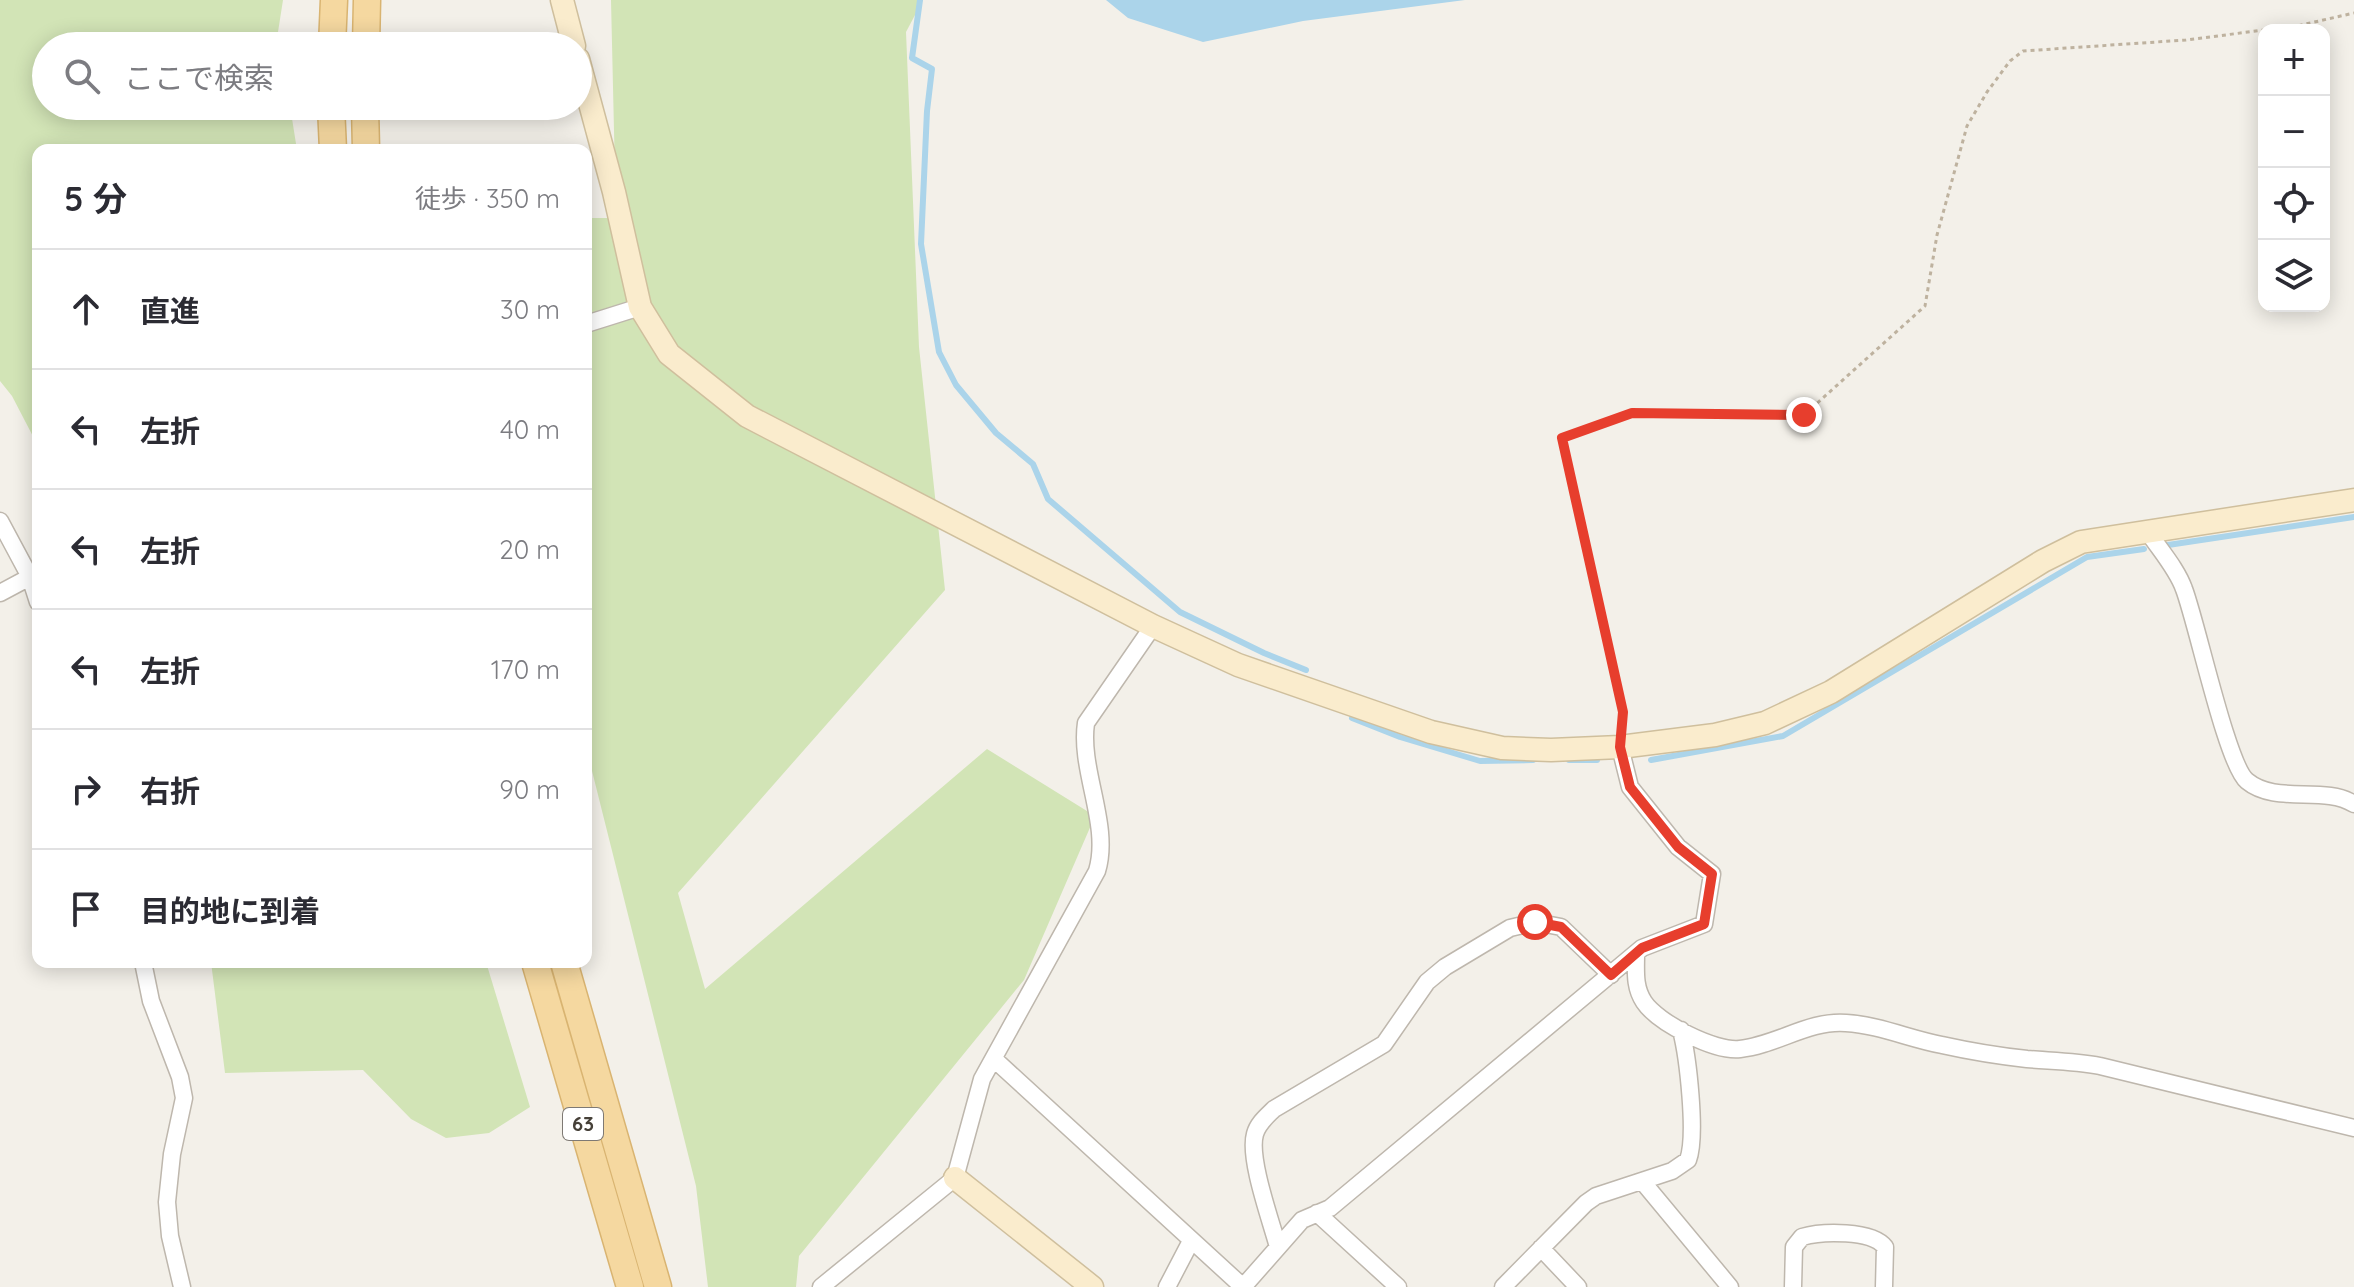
<!DOCTYPE html>
<html lang="ja">
<meta charset="utf-8">
<style>
:root{--surface:#fff;--page:#f7f7f7;--text:#2b2b33;--muted:#7c7c81;--line:#e1e1e2}
body{margin:0;font-family:Quicksand,"Noto Sans JP",sans-serif;background:var(--page);color:var(--text)}
.controls{position:absolute;right:24px;top:24px;display:grid;overflow:hidden;border-radius:16px;box-shadow:0 4px 20px #0003}
.controls button{width:72px;height:72px;display:grid;place-items:center;padding:0;border:0;border-bottom:2px solid var(--line);background:var(--surface);color:var(--text);font:40px sans-serif}
.stop{position:absolute;width:24px;height:24px;margin:-18px;border:6px solid #e73e2d;border-radius:50%;background:#fff}
.stop.end{background:#e73e2d;border-color:#fff;box-shadow:0 2px 8px #0008}
.list{margin:0;padding:0;list-style:none}
h2{display:flex;justify-content:space-between;align-items:center;height:104px;margin:0;padding:0 32px;font-size:34px}
h2 small{font-size:26px;font-weight:400;color:var(--muted)}
.list li{display:grid;grid-template-columns:52px 1fr auto;gap:24px;align-items:center;box-sizing:border-box;height:120px;padding:0 32px;border-top:2px solid var(--line)}
.list b{display:block;font-size:30px;white-space:nowrap}
.list em{font-size:26px;font-style:normal;color:var(--muted)}
.icon{flex:none;width:44px;height:44px;fill:none;stroke:currentColor;stroke-width:2;stroke-linecap:round;stroke-linejoin:round}
.map{position:relative;flex:none;width:2354px;height:1287px;overflow:hidden}
.search{position:absolute;background:var(--surface);box-shadow:0 4px 20px #0003;left:32px;top:32px;width:560px;height:88px;display:flex;align-items:center;gap:20px;box-sizing:border-box;padding:0 28px;border-radius:44px;color:var(--muted);font-size:30px}
.panel{position:absolute;background:var(--surface);box-shadow:0 4px 20px #0003;left:32px;top:144px;width:560px;height:824px;border-radius:16px}
.map>svg:first-child{display:block}
</style>
<div class="map">
<svg width="2354" height="1287" viewBox="0 0 2354 1287">
<rect width="100%" height="100%" fill="#f3f0e9"/>
<!-- green -->
<path fill="#d2e4b6" d="M0,0h283l-5,32 2,14h-234v60h244l7,44h-259v296l-26,-50 -12,-15z
M611,0h312l-17,32 13,315 26,243 -267,303 27,96 282,-240 108,67 -71,164 -225,276 -3,31h-88l-12,-101 -110,-439v-529h30z
M211,962h275l44,145 -41,26 -43,5 -35,-19 -48,-49 -138,3z"/>
<!-- water -->
<path fill="#abd4ea" d="M1106,0h359l-162,21 -100,21 -75,-24z"/>
<g fill="none" stroke-linecap="round" stroke-linejoin="round">
<!-- stream -->
<path stroke="#abd4ea" stroke-width="6" d="M920,0l-8,58 20,11 -5,42 -6,133 18,108 17,33 40,48 37,31 15,35 132,113 84,41 42,17
M2168,545l186,-28
M1352,718l48,19 80,24 53,-1
M1569,760h28
M1651,760l132,-24 304,-179 57,-8"/>
<defs>
<path id="street" d="M586,324l54,-17
M0,521l30,56 8,25
M2148,532c12,18 29,37 36,57 13,34 43,176 63,192 29,24 77,4 107,23
M0,593l30,-16
M1636,955c0,16 -2,32 8,47 14,21 71,50 96,47 37,-4 69,-29 106,-26 33,2 64,16 96,22 27,6 57,11 85,14 24,2 48,2 73,7l254,62
M143,962l8,39 29,76 4,21 -12,56 -5,48 3,34 12,51
M994,1059l249,228
M1642,1181l88,106
M1317,1213l81,74
M1278,1247c-7,-26 -30,-89 -23,-113 3,-11 12,-18 19,-25l110,-65 43,-62 18,-15 65,-39 25,-6 26,5 50,48
M1541,1248l37,39
M821,1287l134,-109 27,-99 115,-208c14,-46 -18,-101 -11,-148l67,-97
M1167,1287l24,-46
M1243,1287l59,-67 28,-12 312,-260 62,-24 8,-50 -34,-27 -48,-60 -10,-40
M1503,1287l83,-84 10,-7 76,-25 16,-11c9,-24 0,-103 -7,-130
M1793,1287l1,-40 8,-10c20,-6 70,-7 83,10l-1,40"/>
<path id="secondary" d="M562,0l12,46
M578,59l36,133 26,115 29,47 78,62 406,210 85,39 193,67 71,16 49,2 69,-3 95,-12 50,-12 66,-31 212,-131 38,-19 273,-42
M955,1178l137,109"/>
<path id="primary" d="M332,46l2,-46
M366,46l1,-46
M331,106l2,44
M365,106l1,44
M535,962l95,325
M564,962l94,325"/>
</defs>
<!-- street casing -->
<use href="#street" stroke="#beb7ad" stroke-width="19"/>
<!-- secondary casing -->
<use href="#secondary" stroke="#cfbf9d" stroke-width="25"/>
<!-- primary casing -->
<use href="#primary" stroke="#d9b471" stroke-width="29"/>
<!-- path -->
<path stroke="#beb29f" stroke-width="3" stroke-dasharray="4 4" stroke-linecap="butt" d="M2267,30l30,-4 57,-13
M1622,727l1,-15 -61,-274 70,-25 172,2 121,-109 12,-71 30,-109 20,-34 23,-31 13,-10 163,-11 78,-10"/>
<!-- street -->
<use href="#street" stroke="#fff" stroke-width="16"/>
<!-- secondary -->
<use href="#secondary" stroke="#faeccd" stroke-width="22"/>
<!-- primary -->
<use href="#primary" stroke="#f5d8a0" stroke-width="26"/>
</g>
<g fill="none" stroke-linecap="round" stroke-linejoin="round">
<!-- route -->
<path stroke="#e73e2d" stroke-width="10" d="M1535,922l26,5 50,48 31,-27 62,-24 8,-50 -34,-27 -48,-60 -10,-40 3,-35 -61,-274 70,-25 172,2"/>
</g>
<g text-anchor="middle" stroke-width="6" stroke-linejoin="round" paint-order="stroke">
<!-- shield labels -->
<rect fill="#fff" stroke="#7e7974" stroke-width="2" x="563" y="1108" width="40" height="32" rx="6"/>
<g font-size="20" font-weight="bold" fill="#464038">
<text x="583" y="1131">63</text>
</g>
</g>
</svg>
<div class="controls">
<button>+</button>
<button>−</button>
<button><svg class="icon" aria-label="locate" viewBox="0 0 24 24"><circle cx="12" cy="12" r="6"/><path d="M12 2v4M12 18v4M2 12h4M18 12h4"/></svg></button>
<button><svg class="icon" aria-label="layers" viewBox="0 0 24 24"><path d="M12 4l9 5-9 5-9-5zM3 14l9 5 9-5"/></svg></button>
</div>
<div class="stop" style="left:1535px;top:922px"></div>
<div class="stop end" style="left:1804px;top:415px"></div>
<div class="search"><svg class="icon" aria-label="search" viewBox="0 0 24 24"><circle cx="10" cy="10" r="6"/><path d="M15 15l6 6"/></svg>ここで検索</div>
<section class="panel">
<h2>5 分<small>徒歩 · 350 m</small></h2>
<ul class="list">
<li><svg class="icon" aria-label="ahead" viewBox="0 0 24 24"><path d="M12 20V5M6 11l6-6 6 6"/></svg><div><b>直進</b></div><em>30 m</em></li>
<li><svg class="icon" aria-label="left" viewBox="0 0 24 24"><path d="M17 20v-9H6M10 6l-5 5 5 5"/></svg><div><b>左折</b></div><em>40 m</em></li>
<li><svg class="icon" aria-label="left" viewBox="0 0 24 24"><path d="M17 20v-9H6M10 6l-5 5 5 5"/></svg><div><b>左折</b></div><em>20 m</em></li>
<li><svg class="icon" aria-label="left" viewBox="0 0 24 24"><path d="M17 20v-9H6M10 6l-5 5 5 5"/></svg><div><b>左折</b></div><em>170 m</em></li>
<li><svg class="icon" aria-label="right" viewBox="0 0 24 24"><path d="M7 20v-9h11M14 6l5 5-5 5"/></svg><div><b>右折</b></div><em>90 m</em></li>
<li><svg class="icon" aria-label="arrive" viewBox="0 0 24 24"><path d="M6 21V4h12l-3 4 3 4H6"/></svg><div><b>目的地に到着</b></div></li>
</ul>
</section>
</div>
